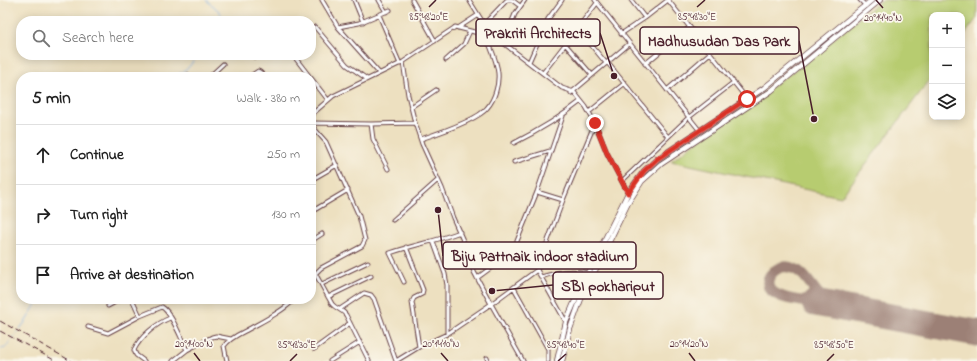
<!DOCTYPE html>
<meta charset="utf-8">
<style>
:root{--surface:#fff;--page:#f2f2f2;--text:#222;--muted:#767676;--line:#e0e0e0}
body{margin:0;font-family:"Indie Flower",sans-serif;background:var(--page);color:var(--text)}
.controls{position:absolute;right:12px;top:12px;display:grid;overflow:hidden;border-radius:8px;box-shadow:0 2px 10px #0003}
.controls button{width:36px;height:36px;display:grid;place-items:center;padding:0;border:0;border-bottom:1px solid var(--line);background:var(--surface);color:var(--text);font:20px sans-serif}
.stop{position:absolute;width:12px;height:12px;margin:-9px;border:3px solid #d93025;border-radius:50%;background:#fff}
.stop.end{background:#d93025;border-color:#fff;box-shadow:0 1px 4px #0008}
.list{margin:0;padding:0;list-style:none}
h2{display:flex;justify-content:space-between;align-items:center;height:52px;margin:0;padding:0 16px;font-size:17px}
h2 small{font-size:13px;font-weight:400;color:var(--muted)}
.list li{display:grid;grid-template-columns:26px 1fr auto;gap:12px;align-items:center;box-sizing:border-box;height:60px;padding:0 16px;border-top:1px solid var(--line)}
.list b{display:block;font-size:15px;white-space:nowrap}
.list em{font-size:13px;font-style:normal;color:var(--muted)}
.icon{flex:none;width:22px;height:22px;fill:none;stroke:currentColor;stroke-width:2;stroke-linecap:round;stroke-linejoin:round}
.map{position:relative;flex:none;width:977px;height:361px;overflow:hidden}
.search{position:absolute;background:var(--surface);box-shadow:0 2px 10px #0003;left:16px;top:16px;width:300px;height:44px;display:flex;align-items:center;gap:10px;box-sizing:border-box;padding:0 14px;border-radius:16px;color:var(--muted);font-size:15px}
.panel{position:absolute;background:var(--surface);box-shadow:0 2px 10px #0003;left:16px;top:72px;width:300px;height:232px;border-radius:16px}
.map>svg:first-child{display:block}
</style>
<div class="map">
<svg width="977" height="361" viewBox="0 0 977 361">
<rect width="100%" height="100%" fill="#fbf7ec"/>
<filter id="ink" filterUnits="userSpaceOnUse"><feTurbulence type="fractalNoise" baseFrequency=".025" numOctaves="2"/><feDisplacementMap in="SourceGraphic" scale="8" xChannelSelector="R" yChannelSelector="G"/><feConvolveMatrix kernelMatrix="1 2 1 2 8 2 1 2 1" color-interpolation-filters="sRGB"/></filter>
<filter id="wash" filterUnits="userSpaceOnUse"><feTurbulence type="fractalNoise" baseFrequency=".012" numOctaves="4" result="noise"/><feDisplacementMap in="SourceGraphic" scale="16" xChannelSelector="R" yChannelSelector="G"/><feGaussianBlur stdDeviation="0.9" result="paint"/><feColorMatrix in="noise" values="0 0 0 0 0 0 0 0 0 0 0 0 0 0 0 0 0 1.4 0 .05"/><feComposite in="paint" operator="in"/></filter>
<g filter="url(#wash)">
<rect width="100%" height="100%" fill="#ede0c0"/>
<!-- green -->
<path fill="#b7cc70" stroke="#80764e" d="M882,0h95v18l-15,20v-23h-30v62l-91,120 -170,-36 133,-98z"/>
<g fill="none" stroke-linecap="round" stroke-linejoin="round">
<!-- stream -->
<path stroke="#79abe5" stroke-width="1" d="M206,0l12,10 8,11
M174,77l14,-9 10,-13
M0,349l5,-1 21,-27 13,-22"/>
<!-- taxiway -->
<path stroke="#9c8076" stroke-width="11" d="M815,303c-12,-2 -32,-3 -42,-11 -13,-10 1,-27 15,-25 19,3 24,25 38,34 7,4 16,6 24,8"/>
<!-- runway -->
<path stroke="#9c8076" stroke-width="27" d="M815,303l162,30"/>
</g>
</g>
<g filter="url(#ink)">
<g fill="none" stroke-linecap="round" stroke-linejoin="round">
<defs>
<path id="street" d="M322,0l16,27 41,46
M354,0l9,22
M379,0l7,12
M412,0l23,41
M469,0l20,32
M595,0l105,131
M631,0l14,18
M668,0l79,99
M860,0l6,6
M379,15l21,49
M484,24l23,-24h5l8,6
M315,27l32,38 20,14
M338,27l21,-4 31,-13
M458,28l20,-13
M577,28l29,35
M621,34l24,-16 23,-18
M503,43l12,-29 10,-14
M565,44l27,31
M293,55l17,22
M254,57l4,-2
M446,60l18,-16 6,-13
M529,62l19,-43 14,-19
M607,62l61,75
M645,64l45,-37
M543,73l54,-70
M188,75l2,2
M209,77l14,-13
M249,77l9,-6 2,1 5,5
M311,78l17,22
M667,90l43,-37
M571,93l58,-49
M411,107l25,-17
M589,112l36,-29
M311,115l22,-19 70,-34 51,-34 1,-1 31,8 3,-3 73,56 12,4 12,15 9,16 12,30 21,40
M311,123l60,1 44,-1
M371,124l2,15 15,30
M311,125l15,17 33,74 6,24 -3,6 -41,22 -10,10
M421,139c15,-5 57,-19 66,-31 8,-9 12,-24 11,-35 -1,-13 -8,-26 -12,-38
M514,143c24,-12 46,-25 67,-42
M514,162l36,-11
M311,180l26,-15
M622,181l66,-63 46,-36
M537,192l26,8
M311,212l37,-22
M393,220l45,-40
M311,241l11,-7
M433,241l12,33 2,11v49
M406,247l17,43 -1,4 -8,4 -2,4 7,45
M315,273l17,31c4,5 10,5 14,11l23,46
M541,277c16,-5 30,-8 47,-4
M477,278l34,-25 4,-7 22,-54 26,-76
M404,282l-14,-29c23,-8 47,-12 70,-21
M322,284l46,-22
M514,288l34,61v12
M328,297l43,-21
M132,299l8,17
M108,306l13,-7
M340,309l24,-16 7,2 3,4 22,62
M566,322l-29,-52 26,-70 32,-77
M88,327l20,6 32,-17 22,-9c10,6 19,32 25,43
M314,349l36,-26
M487,358l1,3
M144,361l-8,-6 -2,-5c6,-13 23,-27 36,-32
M173,361l14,-11 25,-13 4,-1 15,3
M227,361l-3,-15c6,-8 15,-12 23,-16 16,-9 35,-18 48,-31
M330,361l30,-19
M396,361l23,-14 28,-13 44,-30 -17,-32 -9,-27 -12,-27 -11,-30 -20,-44 -7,-21 -7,-28 -5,-33
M523,361l-32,-57 46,-34"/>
<path id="secondary" d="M557,361l9,-39 15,-35 47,-94 16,-22 13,-12 107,-71 108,-88
M562,361l8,-32 11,-30 47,-96 14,-22 19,-17 110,-73 109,-91"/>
</defs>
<!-- street casing -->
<use href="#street" stroke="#623c41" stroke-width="5"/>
<!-- secondary casing -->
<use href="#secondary" stroke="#623c41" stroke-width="6"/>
<!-- street -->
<use href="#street" stroke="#fff" stroke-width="3"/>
<!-- secondary -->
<use href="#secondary" stroke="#fff" stroke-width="4.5"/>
<!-- rail -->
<path stroke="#4a1f2b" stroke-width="1" stroke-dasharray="6 3" stroke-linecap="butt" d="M0,321l71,40
M0,331l56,30"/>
</g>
</g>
<g fill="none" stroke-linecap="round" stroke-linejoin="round" filter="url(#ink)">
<!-- route -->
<path stroke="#d93025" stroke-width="5" d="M595,123l12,30 21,40 16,-22 13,-12 90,-60"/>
</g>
<!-- ticks -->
<path fill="none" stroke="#4a1f2b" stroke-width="1.5" d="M876,0l7,8M429,7l7,-7M697,7l8,-7M194,353l6,8M441,353l7,8M689,353l6,8M290,361l7,-7M558,361l8,-7M827,361l7,-7"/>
<g font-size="10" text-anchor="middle" fill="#4a1f2b" stroke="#fbf7ec" stroke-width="3.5" stroke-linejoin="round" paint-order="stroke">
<text x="429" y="20">85°48'20"E</text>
<text x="697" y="20">85°48'30"E</text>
<text x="883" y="21">20°14'40"N</text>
<text x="194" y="347">20°14'00"N</text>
<text x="441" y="347">20°14'10"N</text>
<text x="689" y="347">20°14'20"N</text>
<text x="297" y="348">85°48'30"E</text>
<text x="566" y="348">85°48'40"E</text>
<text x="834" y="348">85°48'50"E</text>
</g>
<!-- callouts -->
<path fill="none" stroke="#4a1f2b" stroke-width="1.5" d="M614 76L600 33M814 119L799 41M438 210L443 256M492 291L553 285"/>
<g fill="#4a1f2b" stroke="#fbf7ec" stroke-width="1.5">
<circle cx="614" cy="76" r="4"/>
<circle cx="814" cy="119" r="4"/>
<circle cx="438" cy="210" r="4"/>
<circle cx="492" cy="291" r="4"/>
</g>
<g fill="#fbf7ec" stroke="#4a1f2b" stroke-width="1.5">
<rect x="476" y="19" width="124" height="27" rx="4"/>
<rect x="640" y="27" width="159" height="27" rx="4"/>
<rect x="443" y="242" width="193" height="27" rx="4"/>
<rect x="553" y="272" width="110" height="27" rx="4"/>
</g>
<g font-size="15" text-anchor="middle" font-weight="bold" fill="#4a1f2b">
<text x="538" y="38">Prakriti Architects</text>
<text x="719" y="46">Madhusudan Das Park</text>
<text x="540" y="261">Biju Pattnaik indoor stadium</text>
<text x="608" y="291">SBI pokhariput</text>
</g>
</svg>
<div class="controls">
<button>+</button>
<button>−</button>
<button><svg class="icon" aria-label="layers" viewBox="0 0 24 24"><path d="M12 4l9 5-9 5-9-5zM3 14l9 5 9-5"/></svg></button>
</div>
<div class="stop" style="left:747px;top:99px"></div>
<div class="stop end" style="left:595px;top:123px"></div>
<div class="search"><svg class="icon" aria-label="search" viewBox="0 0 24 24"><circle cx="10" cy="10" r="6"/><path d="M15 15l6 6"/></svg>Search here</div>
<section class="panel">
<h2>5 min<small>Walk · 380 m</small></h2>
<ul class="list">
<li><svg class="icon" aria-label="ahead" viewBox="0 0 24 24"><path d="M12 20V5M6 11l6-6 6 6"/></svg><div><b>Continue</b></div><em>250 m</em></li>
<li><svg class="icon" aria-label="right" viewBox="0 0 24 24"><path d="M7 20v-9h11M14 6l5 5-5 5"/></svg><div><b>Turn right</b></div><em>130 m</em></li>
<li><svg class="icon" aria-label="arrive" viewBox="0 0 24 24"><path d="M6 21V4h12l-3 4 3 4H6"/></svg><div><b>Arrive at destination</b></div></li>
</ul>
</section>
</div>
